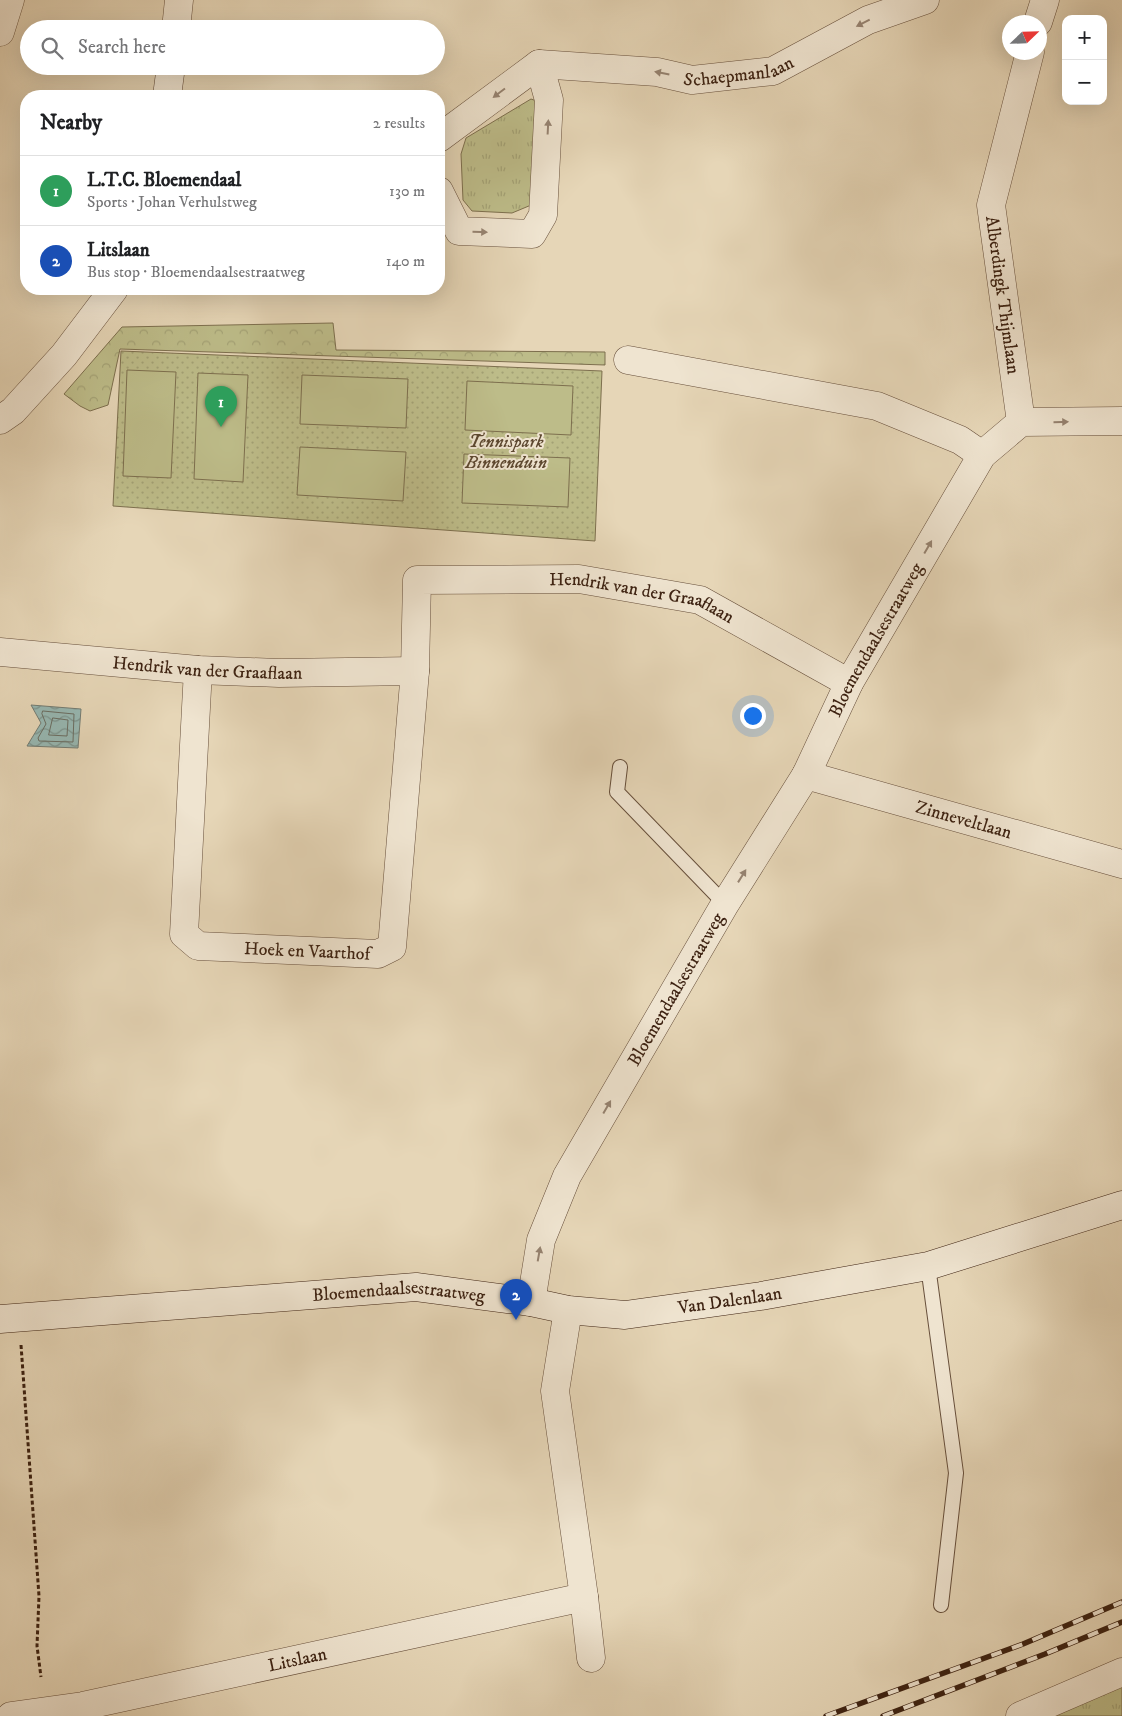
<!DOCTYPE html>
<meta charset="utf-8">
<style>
:root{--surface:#fff;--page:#f2f2f2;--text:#202124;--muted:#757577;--line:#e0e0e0;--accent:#d93025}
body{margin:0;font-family:"IM FELL DW Pica",serif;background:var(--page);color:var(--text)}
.controls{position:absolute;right:15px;top:15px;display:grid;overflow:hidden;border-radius:10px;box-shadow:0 5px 20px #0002}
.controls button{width:45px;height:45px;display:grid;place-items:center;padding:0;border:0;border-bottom:1px solid var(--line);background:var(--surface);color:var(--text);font:25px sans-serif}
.compass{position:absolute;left:1002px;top:15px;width:45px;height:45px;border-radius:50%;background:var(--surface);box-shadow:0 5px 20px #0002;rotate:67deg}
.you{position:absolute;left:752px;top:715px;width:18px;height:18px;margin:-12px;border:4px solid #fff;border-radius:50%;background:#1a73e8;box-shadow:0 0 0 8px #1a73e833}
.badge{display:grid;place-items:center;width:32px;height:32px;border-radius:50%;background:var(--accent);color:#fff;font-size:16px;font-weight:700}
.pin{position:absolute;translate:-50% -41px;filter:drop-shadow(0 1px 2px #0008)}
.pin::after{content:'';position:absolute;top:26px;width:18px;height:15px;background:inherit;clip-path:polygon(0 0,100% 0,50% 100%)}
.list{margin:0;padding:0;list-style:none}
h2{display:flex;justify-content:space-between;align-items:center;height:65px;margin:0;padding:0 20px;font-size:21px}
h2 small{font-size:16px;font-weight:400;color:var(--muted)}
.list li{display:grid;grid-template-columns:32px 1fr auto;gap:15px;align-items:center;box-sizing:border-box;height:70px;padding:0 20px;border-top:1px solid var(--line)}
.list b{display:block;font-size:19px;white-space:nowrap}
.list p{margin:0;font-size:16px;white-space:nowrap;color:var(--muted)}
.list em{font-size:16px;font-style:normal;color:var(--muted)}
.icon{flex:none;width:28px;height:28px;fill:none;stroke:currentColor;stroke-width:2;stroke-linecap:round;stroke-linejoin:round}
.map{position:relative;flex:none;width:1122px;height:1716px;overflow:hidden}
.search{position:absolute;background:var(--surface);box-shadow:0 5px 20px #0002;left:20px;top:20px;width:425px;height:55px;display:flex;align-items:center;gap:12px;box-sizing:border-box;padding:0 18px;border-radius:28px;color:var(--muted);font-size:19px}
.panel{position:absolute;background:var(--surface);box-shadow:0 5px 20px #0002;left:20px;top:90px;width:425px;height:205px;border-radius:20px}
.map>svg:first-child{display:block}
</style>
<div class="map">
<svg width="1122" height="1716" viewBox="0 0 1122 1716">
<defs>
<pattern id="grass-tufts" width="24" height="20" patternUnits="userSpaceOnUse" patternTransform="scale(1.25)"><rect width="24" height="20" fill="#bdbc89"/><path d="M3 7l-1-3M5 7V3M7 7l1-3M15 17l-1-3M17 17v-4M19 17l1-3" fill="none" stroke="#a3a175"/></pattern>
<pattern id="forest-crowns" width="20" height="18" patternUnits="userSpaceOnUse" patternTransform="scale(1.25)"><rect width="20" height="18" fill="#bdbc89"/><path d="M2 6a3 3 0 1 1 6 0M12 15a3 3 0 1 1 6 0" fill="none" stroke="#a3a175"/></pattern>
<pattern id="park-dots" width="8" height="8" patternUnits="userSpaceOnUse" patternTransform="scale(1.25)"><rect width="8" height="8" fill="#bdbc89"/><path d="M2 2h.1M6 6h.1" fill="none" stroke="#a3a175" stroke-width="1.8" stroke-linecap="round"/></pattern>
<pattern id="water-waves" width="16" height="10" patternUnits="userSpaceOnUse" patternTransform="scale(1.25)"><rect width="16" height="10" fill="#97b8b3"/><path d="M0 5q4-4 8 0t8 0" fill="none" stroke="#7c9590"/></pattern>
</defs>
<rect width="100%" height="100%" fill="#e6d6b7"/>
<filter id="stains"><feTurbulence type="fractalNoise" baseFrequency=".004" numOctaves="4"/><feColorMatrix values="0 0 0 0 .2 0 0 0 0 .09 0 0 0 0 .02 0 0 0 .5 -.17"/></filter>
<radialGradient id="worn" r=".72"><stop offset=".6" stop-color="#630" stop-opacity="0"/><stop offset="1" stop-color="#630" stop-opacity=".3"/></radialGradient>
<!-- grass -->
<path fill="url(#grass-tufts)" stroke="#7d6f4e" d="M531,99l8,3 -3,101 -24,10 -40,-2 -9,-11 -2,-46 5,-16z
M1122,1683v33h-75z"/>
<!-- forest -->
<path fill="url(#forest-crowns)" stroke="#7d6f4e" d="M333,323l3,27 269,2v13l-485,-16 -12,56 -18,6 -10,-5 -16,-12 58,-67z"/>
<!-- park -->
<path fill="url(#park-dots)" stroke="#7d6f4e" d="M121,351l481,20 -7,170 -482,-35z"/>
<!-- garden -->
<path fill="#bdbc89" stroke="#7d6f4e" d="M127,370l49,2 -5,106 -48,-2z
M198,373l50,2 -5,107 -49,-3z
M302,375l106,4 -2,49 -106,-4z
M467,381l106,5 -2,49 -106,-5z
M300,447l106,5 -3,49 -106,-6z
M464,454l106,4 -2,49 -106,-4z"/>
<!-- water -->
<path fill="url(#water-waves)" stroke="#737c73" d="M31,705l50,4 -3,39 -51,-2 14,-23z"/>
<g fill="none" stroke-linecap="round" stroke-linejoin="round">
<!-- shore -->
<path stroke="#6a6d62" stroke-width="1" d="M43,711l31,3 -1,28 -34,-1 -1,-3 8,-14 -4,-10z
M53,718l15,2 -1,16 -18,-1z"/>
<defs>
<path id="lane" d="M620,767l-3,25 108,112
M928,1266l28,207 -15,132"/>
<g id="street">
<path d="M1038,22l7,-22"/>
<path d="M176,29l3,-29"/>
<path d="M0,32l10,-32"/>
<path d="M167,96l4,-30"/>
<path id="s1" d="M439,138l100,-74 118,8 35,8 81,-9 95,-51 57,-20"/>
<path d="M439,191l20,40 73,3 11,-19 6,-115 -10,-36"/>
<path d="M628,360l249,46 83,34 22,15"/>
<path d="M0,420l13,-9 51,-56 50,-66"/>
<path d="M1021,422l-30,-217 39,-153"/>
<path id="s2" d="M0,652l198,18 81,3 136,-2"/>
<path id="s3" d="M198,670l-14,264 14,12 180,8 14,-7 23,-276 2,-91 162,-1 121,21 149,83"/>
<path id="s4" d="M806,775l316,89"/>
<path id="s5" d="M531,1302l10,-62 26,-64 158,-272 81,-129 43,-92 133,-228 39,-33 101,-1"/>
<path d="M568,1310l-13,81 29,206 7,61"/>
<path id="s6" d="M11,1716l72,-10 501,-109"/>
<path d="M1020,1716l102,-44"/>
</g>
<g id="secondary">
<path id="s7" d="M0,1319l416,-32 115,15 37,8 57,5 136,-19 167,-30 194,-61"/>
</g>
</defs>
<!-- lane casing -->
<use href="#lane" stroke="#674f3b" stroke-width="16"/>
<!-- street casing -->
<use href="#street" stroke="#674f3b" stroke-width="29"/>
<!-- secondary casing -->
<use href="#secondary" stroke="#3d2212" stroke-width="29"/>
<!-- path -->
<path stroke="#3d2212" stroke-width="3" stroke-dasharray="4 2.5" stroke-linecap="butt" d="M21,1345l18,251 -2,50 4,31"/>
<!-- lane -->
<use href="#lane" stroke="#efe4d0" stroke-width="14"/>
<!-- street -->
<use href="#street" stroke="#efe4d0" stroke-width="28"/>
<!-- secondary -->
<use href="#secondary" stroke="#efe4d0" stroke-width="28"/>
<defs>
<path id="rail" d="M826,1716l197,-72 99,-42
M883,1716l162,-62 77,-32"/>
</defs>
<!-- rail casing -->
<use href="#rail" stroke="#3d2212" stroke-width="5.5"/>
<!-- rail -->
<use href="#rail" stroke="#efe4d0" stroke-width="4" stroke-dasharray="11" stroke-linecap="butt"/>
</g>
<!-- one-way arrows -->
<defs><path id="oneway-solid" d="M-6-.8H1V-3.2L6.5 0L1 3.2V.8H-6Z" transform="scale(1.25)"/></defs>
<g fill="#968371">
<use href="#oneway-solid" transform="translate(863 23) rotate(153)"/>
<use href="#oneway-solid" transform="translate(662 73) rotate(-169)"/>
<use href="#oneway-solid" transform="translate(499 93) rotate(143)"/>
<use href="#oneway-solid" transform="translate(548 127) rotate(-87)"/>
<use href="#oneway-solid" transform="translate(480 232) rotate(2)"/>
<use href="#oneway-solid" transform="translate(1061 422) rotate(-1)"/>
<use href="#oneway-solid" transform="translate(928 547) rotate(-60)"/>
<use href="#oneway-solid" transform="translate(742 876) rotate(-58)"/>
<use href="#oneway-solid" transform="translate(607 1107) rotate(-60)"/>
<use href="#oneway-solid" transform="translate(539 1254) rotate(-80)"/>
</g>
<g text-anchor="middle" stroke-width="4" stroke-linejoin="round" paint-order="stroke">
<!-- street labels -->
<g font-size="18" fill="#3d2212" stroke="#efe4d0">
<text dy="6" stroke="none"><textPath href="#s1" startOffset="326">Schaepmanlaan</textPath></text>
<text transform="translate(1003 295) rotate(82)" y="6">Alberdingk Thijmlaan</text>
<text dy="6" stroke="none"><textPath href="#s3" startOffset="1074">Hendrik van der Graaflaan</textPath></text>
<text dy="6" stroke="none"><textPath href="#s5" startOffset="751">Bloemendaalsestraatweg</textPath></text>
<text dy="6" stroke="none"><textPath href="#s2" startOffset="208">Hendrik van der Graaflaan</textPath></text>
<text dy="6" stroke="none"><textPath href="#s4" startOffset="164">Zinneveltlaan</textPath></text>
<text dy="6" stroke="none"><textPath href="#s3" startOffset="392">Hoek en Vaarthof</textPath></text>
<text dy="6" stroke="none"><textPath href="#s5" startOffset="348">Bloemendaalsestraatweg</textPath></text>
<text dy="6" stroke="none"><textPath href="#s7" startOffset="400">Bloemendaalsestraatweg</textPath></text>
<text dy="6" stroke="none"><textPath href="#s7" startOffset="734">Van Dalenlaan</textPath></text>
<text dy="6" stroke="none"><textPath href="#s6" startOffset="292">Litslaan</textPath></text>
</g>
<!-- park labels -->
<g font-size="18" font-style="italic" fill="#5d4830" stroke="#efe4d0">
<text x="506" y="447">Tennispark<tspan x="506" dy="21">Binnenduin</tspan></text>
</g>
</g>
<rect width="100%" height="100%" filter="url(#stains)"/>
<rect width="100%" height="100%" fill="url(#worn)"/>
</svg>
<div class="controls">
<button>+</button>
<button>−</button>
</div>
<svg class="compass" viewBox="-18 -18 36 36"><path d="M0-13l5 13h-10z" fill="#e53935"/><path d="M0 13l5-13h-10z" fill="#757577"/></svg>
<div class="you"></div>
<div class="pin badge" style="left:221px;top:427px;background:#2e9e5b">1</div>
<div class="pin badge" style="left:516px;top:1320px;background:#1a4fb4">2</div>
<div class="search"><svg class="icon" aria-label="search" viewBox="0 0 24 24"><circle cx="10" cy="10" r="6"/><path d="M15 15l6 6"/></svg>Search here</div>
<section class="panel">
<h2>Nearby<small>2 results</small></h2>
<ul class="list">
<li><span class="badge" style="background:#2e9e5b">1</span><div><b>L.T.C. Bloemendaal</b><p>Sports · Johan Verhulstweg</p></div><em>130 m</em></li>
<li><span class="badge" style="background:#1a4fb4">2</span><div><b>Litslaan</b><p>Bus stop · Bloemendaalsestraatweg</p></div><em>140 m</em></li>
</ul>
</section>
</div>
